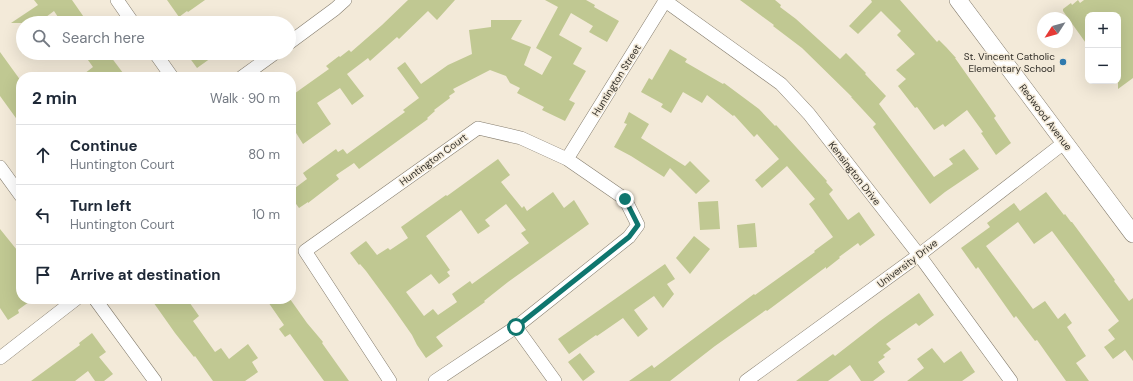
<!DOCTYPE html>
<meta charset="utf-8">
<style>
:root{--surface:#fff;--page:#f6f6f7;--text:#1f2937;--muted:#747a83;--line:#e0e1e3}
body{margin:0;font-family:"DM Sans",sans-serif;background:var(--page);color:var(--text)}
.controls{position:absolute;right:12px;top:12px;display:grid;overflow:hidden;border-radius:8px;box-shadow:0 4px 16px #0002}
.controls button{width:36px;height:36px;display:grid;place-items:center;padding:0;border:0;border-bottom:1px solid var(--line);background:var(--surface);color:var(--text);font:20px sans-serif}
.compass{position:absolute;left:1037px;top:12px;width:36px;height:36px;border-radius:50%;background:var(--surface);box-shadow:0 4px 16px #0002;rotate:234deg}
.stop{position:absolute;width:12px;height:12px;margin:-9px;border:3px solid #0f766e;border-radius:50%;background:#fff}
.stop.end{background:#0f766e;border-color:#fff;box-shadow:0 1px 4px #0008}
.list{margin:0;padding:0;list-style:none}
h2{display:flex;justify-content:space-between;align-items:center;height:52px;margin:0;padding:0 16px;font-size:17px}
h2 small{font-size:13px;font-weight:400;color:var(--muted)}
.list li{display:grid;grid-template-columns:26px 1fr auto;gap:12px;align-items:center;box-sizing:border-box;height:60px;padding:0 16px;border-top:1px solid var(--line)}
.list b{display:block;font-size:15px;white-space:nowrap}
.list p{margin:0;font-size:13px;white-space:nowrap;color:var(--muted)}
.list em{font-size:13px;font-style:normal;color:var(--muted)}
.icon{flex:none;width:22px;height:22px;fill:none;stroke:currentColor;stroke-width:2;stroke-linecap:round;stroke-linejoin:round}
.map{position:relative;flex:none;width:1133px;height:381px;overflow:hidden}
.search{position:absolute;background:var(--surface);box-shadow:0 4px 16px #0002;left:16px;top:16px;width:280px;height:44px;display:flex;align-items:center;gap:10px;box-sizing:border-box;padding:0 14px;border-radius:22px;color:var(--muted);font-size:15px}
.panel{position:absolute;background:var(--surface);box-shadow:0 4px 16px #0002;left:16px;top:72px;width:280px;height:232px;border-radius:16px}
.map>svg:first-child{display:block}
</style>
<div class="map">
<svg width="1133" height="381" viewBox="0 0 1133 381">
<rect width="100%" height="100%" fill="#f3ead9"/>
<!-- building -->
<path fill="#c0c892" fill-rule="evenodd" d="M34,0h38l16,23h-26l-8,-12 -16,12h-27l27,-18z
M167,0h38l-17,12 -1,-1 -8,6z
M408,0h47l-18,20 -9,-9 -29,28 -2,-2 -27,24 -2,-3 -21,16 17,22 -12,9 -12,-17 -23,15 14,21 -28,20 -12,-19v-29l38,-27 -3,-3 13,-10 1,1 9,-7 2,2 31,-27z
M545,0h41l9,5 -1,2 25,14 -12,21 -18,-10 4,-6 -22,-13 -12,22 23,13 -9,16 13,7 -17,29 6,3 -10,18 -23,-11 2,-3 -27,-14 3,-5 -10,-5 -4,-7 -16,-6 -37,19 2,3 -6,4 1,2 -16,12 1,1 -8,7 1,1 -69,50 -5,-6 -18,12 3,4 -31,24v-1l-9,6 -8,-11v-6l16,-12 -4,-6 33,-24 2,3 5,-3 4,5 58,-42 -2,-2 16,-12 -22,-30 8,-6 16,22 27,-19 24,-11 -3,-24 22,-3v-7h31l-11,19 20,8 -7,18 18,10 10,-18 -16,-9 22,-41z
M740,0h35l6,5 -1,2 16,12 44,40 6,-6 20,20 -1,1 21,22 -7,8 55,73 19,-13 -4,-5 15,-10 15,20 -34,23 -15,12 -57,-77 3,-3 -25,-27h1l-50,-49 -29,-22 1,-1z
M871,0h29l37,42 2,-2 7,7 10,11h-1l41,58 -2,2 17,25 -15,12 -15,-22 2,-1 -16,-22 -22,17 -2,-3 -9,6 -17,-23 -2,1 -17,-22 8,-7 -10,-9 19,-16 -18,-19 4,-4 -20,-20 -23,23 -9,-8 23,-24z
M1078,0l2,3 4,-3h49v78l-15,11v-74h-30v31l-25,-35v-2l8,-6 1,2z
M670,49l17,10 -2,3 38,22 1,-1 35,26 16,17 1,-1 51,56 -1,1 7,8 -4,4 19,26 11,-8 16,23 -15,11 -2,-3 -19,14 1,1 -14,11v-2l-59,44 -1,-1 -51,36 -45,35h-41l23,-16 2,3 100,-74 1,1 60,-43 -1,-1 19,-14 -24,-33 6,-5 -28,-33 -25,22 -7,-8 24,-21 -22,-25 -3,3 -20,-22 -1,1 -26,-21 -5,8 -19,-11 -12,21 -10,-6 2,-3 -22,-12 8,-14 3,2z
M0,52l21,29v44l-21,-29z
M83,53h25l18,24h-46l13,-10z
M186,53h32l-21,15z
M629,112l20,12 -8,14 44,28 5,-5 20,20 -14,13 -26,-26 -6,9 -33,-21 -17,-9 13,-23 -3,-1z
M498,159l12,16 -9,7 21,26 2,-2 3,5 26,-19 11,16 10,-8 15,24 -81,58 -24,19 1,1 -49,35 7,9 -17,12 -9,-13 -5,-10 -21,-30 -25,-34 -6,-7 -1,1 -9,-12 16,-12 11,14 11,-7 2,2 18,-12 -7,-11 45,-32 1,1zM506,204l20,26 -5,3 8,10 -57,41 -2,-3 -18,13 5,8 -19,13 -5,-6 -9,7 -18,-24 25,-18 8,10 11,-8 -3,-4 3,-2 -24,-34 35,-26 17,24 12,-8 -5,-6z
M1046,192l18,23 1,-1 6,8h1l43,58 -1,1 15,20 4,-3v63l-8,-11 -12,9 -9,-12 11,-8 -7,-9 11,-9 -67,-90 -18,13 -16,-22 -32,24 47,63 12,-8 13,18 7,-6 7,10 -5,4 19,29 -10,7 13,18h-23l-29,-41 -2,1 -19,-25 -2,2 -36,-51 -2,2 -15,-21 29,-21 -3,-4 27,-20 6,8z
M718,201l2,28 -20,1 -2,-28z
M755,223l2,24 -18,1 -2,-23z
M0,229l21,26v44h12l-15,11 1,3 -11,7 -8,-12z
M694,236l16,13 -20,25 -14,-16z
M665,264l10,15 -8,5 7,10 -11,14 -9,-12 -20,14 14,19 -10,8 -15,-19 -26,18 -1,-1 -27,19 -11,-15z
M919,293l15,22 -15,11 -3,-3 -30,21 5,5 -8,6 2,2 -7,5 7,10 -12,9h-12l-11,-16 -22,16h-32l37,-27 2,2 45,-35z
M151,299h36l12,17 -6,5 22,31 6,-4 8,11 19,-15 10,14 -6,4 6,10 -13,9h-32l-18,-25 -1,1 -19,-24z
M266,299h24l17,24 16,19 -1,1 27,38h-25l-34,-47 -5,3 -6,-8 5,-4z
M92,333l14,19 -7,5 14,17 -9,7h-9l-7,-10 -13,10h-44l49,-36 -1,-2z
M932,348l12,15 17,-12 14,21 -13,9h-55l17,-13 -7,-9z
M580,353l15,19 -12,9 -15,-19z"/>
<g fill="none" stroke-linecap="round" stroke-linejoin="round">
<defs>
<path id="minor" d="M117,0l16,23
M664,0l117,84 28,30 110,141 92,126
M289,43l46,-34 10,-9
M155,53l17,24
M242,77l33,-24
M567,159l98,-158
M0,167l21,29
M95,299l60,82
M516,327l39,54
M0,358l76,-59
M390,381l-85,-130 173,-123 43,10 46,21 58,40 13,26 -9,12 -113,90 -81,54
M746,381l173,-126 146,-113"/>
<path id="tertiary" d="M958,0l175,234"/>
</defs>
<!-- minor casing -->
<use href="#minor" stroke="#857d6e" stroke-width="14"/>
<!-- tertiary casing -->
<use href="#tertiary" stroke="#857d6e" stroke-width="18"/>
<!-- minor -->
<use href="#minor" stroke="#fff" stroke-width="13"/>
<!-- tertiary -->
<use href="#tertiary" stroke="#fff" stroke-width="17"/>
</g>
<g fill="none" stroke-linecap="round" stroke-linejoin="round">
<!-- route -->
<path stroke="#0f766e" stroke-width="5" d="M516,327l113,-90 9,-12 -13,-26"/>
</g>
<!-- markers -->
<circle fill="#2f7aae" stroke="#f3ead9" stroke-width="1.5" cx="1063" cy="62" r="4"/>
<g text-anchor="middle" stroke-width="3" stroke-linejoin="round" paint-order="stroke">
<!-- poi labels -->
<g font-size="10" fill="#322f29" stroke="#f3ead9" text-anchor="end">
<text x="1055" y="60">St. Vincent Catholic<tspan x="1055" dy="12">Elementary School</tspan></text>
</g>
<!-- street labels -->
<g font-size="10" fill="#322f29" stroke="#f3ead9">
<text transform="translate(616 80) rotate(-58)" y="4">Huntington Street</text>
<text transform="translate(1046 117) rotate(53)" y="4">Redwood Avenue</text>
<text transform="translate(433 159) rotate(-36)" y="4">Huntington Court</text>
<text transform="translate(855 173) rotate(52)" y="4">Kensington Drive</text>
<text transform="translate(907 263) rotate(-37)" y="4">University Drive</text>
</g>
</g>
</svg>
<div class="controls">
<button>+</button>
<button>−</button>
</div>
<svg class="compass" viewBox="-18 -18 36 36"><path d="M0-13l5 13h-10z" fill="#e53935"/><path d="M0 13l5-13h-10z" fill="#747a83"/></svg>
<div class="stop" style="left:516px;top:327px"></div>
<div class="stop end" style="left:625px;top:199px"></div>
<div class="search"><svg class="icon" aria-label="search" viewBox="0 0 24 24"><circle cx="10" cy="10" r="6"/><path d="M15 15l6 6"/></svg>Search here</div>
<section class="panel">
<h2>2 min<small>Walk · 90 m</small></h2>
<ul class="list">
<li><svg class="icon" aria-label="ahead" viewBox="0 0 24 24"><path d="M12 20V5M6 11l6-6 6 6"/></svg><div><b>Continue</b><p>Huntington Court</p></div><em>80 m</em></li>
<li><svg class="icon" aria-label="left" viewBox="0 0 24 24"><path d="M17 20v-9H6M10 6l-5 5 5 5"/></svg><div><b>Turn left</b><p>Huntington Court</p></div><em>10 m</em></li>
<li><svg class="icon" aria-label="arrive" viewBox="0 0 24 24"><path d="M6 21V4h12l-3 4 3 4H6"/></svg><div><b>Arrive at destination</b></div></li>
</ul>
</section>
</div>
